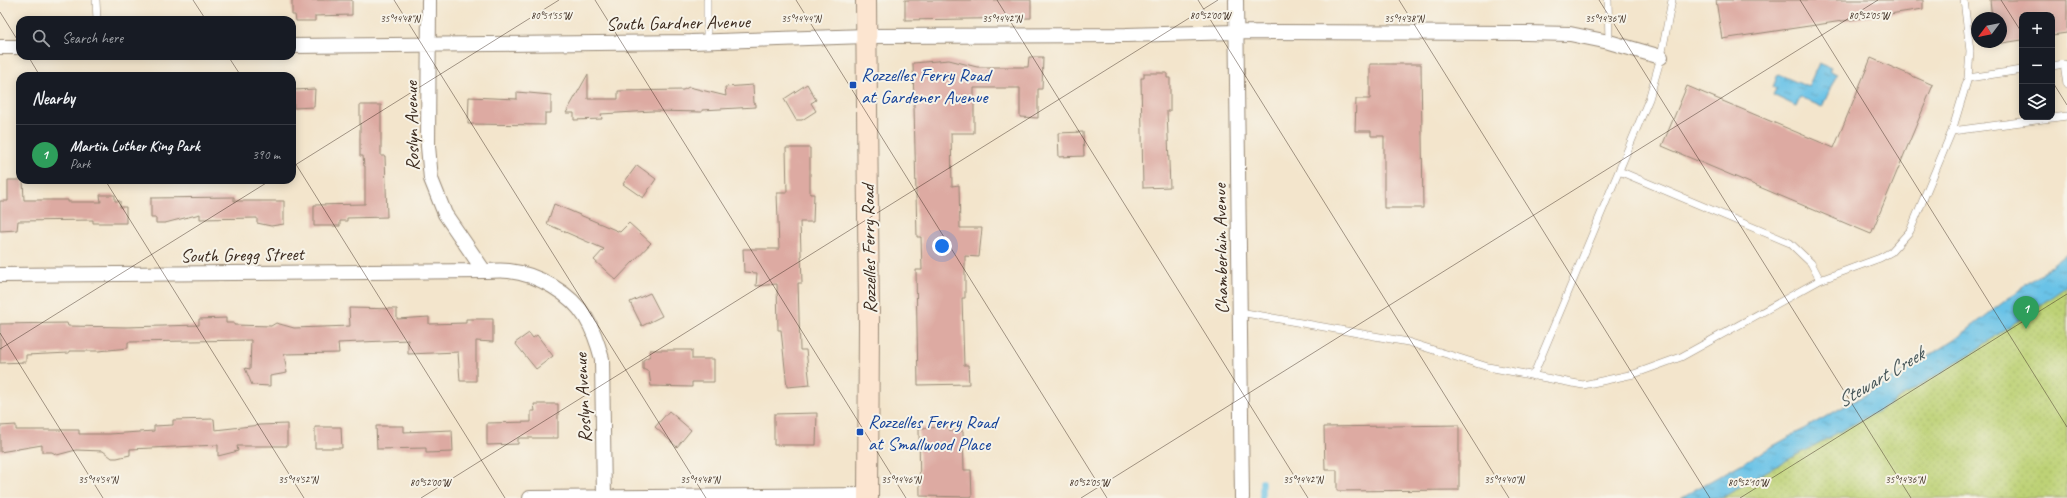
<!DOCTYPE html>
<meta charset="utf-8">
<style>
:root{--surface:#171b24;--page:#20242c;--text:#f1f3f6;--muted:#9ea1a6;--line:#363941;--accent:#d93025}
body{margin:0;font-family:Caveat,sans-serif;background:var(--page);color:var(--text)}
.controls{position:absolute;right:12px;top:12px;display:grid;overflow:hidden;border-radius:8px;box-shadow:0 2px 10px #0003}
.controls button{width:36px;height:36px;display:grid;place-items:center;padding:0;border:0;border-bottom:1px solid var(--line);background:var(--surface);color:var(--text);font:20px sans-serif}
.compass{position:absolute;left:1971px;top:12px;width:36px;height:36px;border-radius:50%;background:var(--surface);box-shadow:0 2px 10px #0003;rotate:238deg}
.you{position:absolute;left:942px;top:246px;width:14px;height:14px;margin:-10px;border:3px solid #fff;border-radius:50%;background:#1a73e8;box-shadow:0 0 0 6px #1a73e833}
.badge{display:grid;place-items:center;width:26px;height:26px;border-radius:50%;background:var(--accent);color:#fff;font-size:13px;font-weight:700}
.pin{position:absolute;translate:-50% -33px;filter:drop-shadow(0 1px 2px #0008)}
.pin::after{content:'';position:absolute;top:21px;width:14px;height:12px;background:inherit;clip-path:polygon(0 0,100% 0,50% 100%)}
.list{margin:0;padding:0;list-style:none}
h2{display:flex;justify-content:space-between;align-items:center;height:52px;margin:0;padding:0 16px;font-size:17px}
h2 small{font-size:13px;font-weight:400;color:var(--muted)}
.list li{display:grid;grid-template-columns:26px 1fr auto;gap:12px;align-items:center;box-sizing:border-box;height:60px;padding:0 16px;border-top:1px solid var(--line)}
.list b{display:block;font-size:15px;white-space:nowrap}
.list p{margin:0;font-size:13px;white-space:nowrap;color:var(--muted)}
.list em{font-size:13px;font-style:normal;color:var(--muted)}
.icon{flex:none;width:22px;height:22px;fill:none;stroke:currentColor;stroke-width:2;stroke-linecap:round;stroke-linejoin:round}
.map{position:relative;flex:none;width:2067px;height:498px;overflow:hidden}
.search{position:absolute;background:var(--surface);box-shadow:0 2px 10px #0003;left:16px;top:16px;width:280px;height:44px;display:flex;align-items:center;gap:10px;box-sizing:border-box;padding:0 14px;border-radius:12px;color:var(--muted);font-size:15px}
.panel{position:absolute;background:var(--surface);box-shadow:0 2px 10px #0003;left:16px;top:72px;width:280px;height:112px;border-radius:12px}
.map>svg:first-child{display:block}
</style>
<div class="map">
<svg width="2067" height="498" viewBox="0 0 2067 498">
<defs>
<pattern id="park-dots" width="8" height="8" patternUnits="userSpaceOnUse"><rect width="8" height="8" fill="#bdd276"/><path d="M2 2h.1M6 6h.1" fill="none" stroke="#a3b466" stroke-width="1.8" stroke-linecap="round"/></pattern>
<pattern id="water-ripples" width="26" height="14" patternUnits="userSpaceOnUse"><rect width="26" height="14" fill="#69c2e7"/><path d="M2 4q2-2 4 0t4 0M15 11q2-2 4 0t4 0" fill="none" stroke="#589ebb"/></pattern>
</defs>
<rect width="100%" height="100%" fill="#f7f3e8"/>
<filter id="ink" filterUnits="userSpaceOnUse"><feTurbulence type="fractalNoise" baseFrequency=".025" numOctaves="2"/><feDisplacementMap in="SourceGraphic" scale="8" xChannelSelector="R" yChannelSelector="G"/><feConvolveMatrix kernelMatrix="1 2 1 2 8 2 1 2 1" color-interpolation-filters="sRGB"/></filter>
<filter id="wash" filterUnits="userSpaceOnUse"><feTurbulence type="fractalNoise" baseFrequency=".012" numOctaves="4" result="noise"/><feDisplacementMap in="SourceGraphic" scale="16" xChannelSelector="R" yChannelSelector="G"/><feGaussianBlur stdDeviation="0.9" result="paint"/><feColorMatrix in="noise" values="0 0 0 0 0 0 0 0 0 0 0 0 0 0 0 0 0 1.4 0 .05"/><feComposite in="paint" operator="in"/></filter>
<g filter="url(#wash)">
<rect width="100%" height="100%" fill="#f3e5cc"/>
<!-- park -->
<path fill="url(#park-dots)" stroke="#7c7e4a" d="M2067,270v228h-367z"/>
<!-- water -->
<path fill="url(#water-ripples)" stroke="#527682" d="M1819,63l12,5 -2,3 8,3 -15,33 -22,-10 -4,9 -23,-11 3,-6 -3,-2 5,-13 30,13z
M2067,253v33l-91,64 -87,55 -131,71 -36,22h-42l199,-111 78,-49z"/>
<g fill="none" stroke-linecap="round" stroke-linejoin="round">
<!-- stream -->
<path stroke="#69c2e7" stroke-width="5.5" d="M1262,498v-16"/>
</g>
<g id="blocks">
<!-- building -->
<path fill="#ddaaa2" d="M292,0h60v15l-37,1v5h-19l-1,-6h-3z
M905,0h126v18l-126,2z
M1716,0h207v9l-201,30z
M1990,0h77v33l-15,2v-20h-30v25l-26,4v-2h5v-24h-9z
M1029,57h14l-1,32h-4v29l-18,-1v-29h-46v45h-23l1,53 7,-1 1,43h22l-3,29 -14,-1v42h-3l2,67h4l1,19 -51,1 -2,-115h6l-1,-33h-4l-4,-174 36,-3 28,7h51z
M1871,58l62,27 -62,149 -209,-88 25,-60 147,62z
M1370,64h51l2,144h-39v-72h-13v-5h-16l1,-32h14z
M1144,73h23v5h3v33h-3l3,76 -27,1 -2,-110h3z
M588,74v25h30v-8l65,-1 6,-3 37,9 -1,-9 28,-2 1,18 2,1v3l-54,3v2l-50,-1 -51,3 1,5 -28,1v-7h-8z
M807,84l9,16 -5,3 5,8 -14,9h-6l-12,-21z
M315,89l-1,18 -20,1 -1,-18z
M517,92l34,3v18h-6v12l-77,-1 1,-27 48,2z
M360,105h21v51h4l2,61 -40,1v3h-7v5h-26v-21l51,-1v-38h-1l-1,-10h-3z
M1083,132l1,24 -25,1 -1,-24z
M786,148h24v46h4l-1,28h-13l2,61h-4l2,67h6l4,35 -23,2 -6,-57h-3l-1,-46 -21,2 1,-13 -13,-1 -1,-23h36l-2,-56h10z
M637,165l19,14 -13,19 -20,-14z
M8,180h15l1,20h44v2h33l-1,-7h15v6h5v6h6v16h-33v-3l-75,1 -1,9 -17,1v-30h8z
M234,197v4h50v23l-13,2 -14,-3v-5l-57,1v-5l-35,9h-9v-5h-5v-20z
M554,204l66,28 9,-9 22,20 -35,37 -22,-20 10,-11 -57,-25z
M650,293l12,23 -20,10 -12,-24z
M349,308l48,1v10l32,-2v7l37,-1v-4h27v23l-17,-1v40h-16l-2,-29 -50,2v-14l-70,3 1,10 -55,1 3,19 -17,3v10l-18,-1 -7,-17 5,1 1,-29 -123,2v6l-29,3h-30v2l-43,2v7l-26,1v-39l67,-1 1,3 58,1 73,-2v-6l27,-1v5h8v2l37,1 5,-3 18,5 56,-2z
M529,333l4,5 4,-3 16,21 -17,13 -21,-26z
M650,350h42v9h22v23h-22v5l-41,-1 -2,-14 -6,-3v-9l7,-4z
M534,404h24v34h-40v6l-31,1v-22l44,-1v-11h4z
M669,411l22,19 -14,17 -22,-20z
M817,413l-1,32h-42v-31z
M214,419l1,11 45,-5 27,-1v22h-50l1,5 -20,5v-11l-88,4v6l-13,3h-5l-9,-7 -27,-1 -19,5 -5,-3h-10v-7l-42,7v-26l16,-1v5h63v4h31l44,-3v-5l19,-1v-5z
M1459,425v65l-122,1v-21h-12l-1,-43z
M376,426h28v6l48,-2 1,22 -27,1v-5l-49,1z
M315,427h26l1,21h-27z
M950,427v4h13l1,39h7l1,27 -52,-1 -1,-68z"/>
</g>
</g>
<g filter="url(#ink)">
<use href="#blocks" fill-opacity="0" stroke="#978875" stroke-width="1"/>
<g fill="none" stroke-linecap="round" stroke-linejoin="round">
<defs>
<path id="lane" d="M96,0l1,20
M1608,0l1,42
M707,42v-42
M2052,66l12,-2 3,20
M1968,78l54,-8
M1952,131l115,-15
M1619,171l171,72 21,20 9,17
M1240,312l168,30 80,25 95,18 51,-11 47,-17 139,-77 60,-22 11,-6 19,-21 42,-100 16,-53 2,-27 -6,-51
M1533,376l116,-277 12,-42 11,-57"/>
<path id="street" d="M429,0l-1,146 3,33 14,35 39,57c8,0 17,-1 25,0 28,3 62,22 77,47 8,13 12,26 16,41l2,139
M1236,0l6,498
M292,46l399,-4 175,-6 260,-1 111,-3 289,1 44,1 39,8 52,15
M0,47h20
M0,275l484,-4
M530,498l338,-3"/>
<path id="secondary" d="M866,0l3,322 -1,176"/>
</defs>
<!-- lane casing -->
<use href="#lane" stroke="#978875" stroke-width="8"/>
<!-- street casing -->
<use href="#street" stroke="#978875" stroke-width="16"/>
<!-- secondary casing -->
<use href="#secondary" stroke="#978875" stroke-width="22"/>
<!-- lane -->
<use href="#lane" stroke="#fff" stroke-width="7"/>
<!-- street -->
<use href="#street" stroke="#fff" stroke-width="14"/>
<!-- secondary -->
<use href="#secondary" stroke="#fce5d0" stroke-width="20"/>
</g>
</g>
<!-- ticks -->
<path fill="none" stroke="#3b2a1e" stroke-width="1" stroke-opacity="0.45" d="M193,0l13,20M394,0l312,498M595,0l311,498M796,0l311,498M997,0l311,498M1198,0l311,498M1399,0l311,498M1599,0l312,498M1800,0l267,427M2001,0l21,33M0,12l20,32M28,56l12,20M228,56l13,20M2052,81l15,24M292,158l213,340M292,167l267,-167M105,180l199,318M0,333l103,165M0,349l271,-169M421,498l797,-498M1081,498l797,-498M1740,498l327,-204"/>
<!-- markers -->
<g fill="#1a4fb4" stroke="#f7f3e8" stroke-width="1.5">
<rect x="849" y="81" width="8" height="8" rx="2"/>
<rect x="856" y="428" width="8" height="8" rx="2"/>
</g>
<g text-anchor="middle" stroke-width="4" stroke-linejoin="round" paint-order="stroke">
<!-- street labels -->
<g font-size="19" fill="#3b2a1e" stroke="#f7f3e8">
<text transform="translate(678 22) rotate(-1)" y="7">South Gardner Avenue</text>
<text transform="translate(411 126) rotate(-91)" y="7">Roslyn Avenue</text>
<text transform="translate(868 249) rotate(-91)" y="7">Rozzelles Ferry Road</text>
<text transform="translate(1220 249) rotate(-91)" y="7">Chamberlain Avenue</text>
<text transform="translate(242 254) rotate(-1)" y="7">South Gregg Street</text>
<text transform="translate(582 398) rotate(-93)" y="7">Roslyn Avenue</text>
</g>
<!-- transit labels -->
<g font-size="19" fill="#164399" stroke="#f7f3e8" text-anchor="start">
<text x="861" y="81">Rozzelles Ferry Road<tspan x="861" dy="22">at Gardener Avenue</tspan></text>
<text x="868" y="428">Rozzelles Ferry Road<tspan x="868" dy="22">at Smallwood Place</tspan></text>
</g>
<!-- water labels -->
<g font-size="20" font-style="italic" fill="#49585a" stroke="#f7f3e8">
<text transform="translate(1880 377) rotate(-31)" y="7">Stewart Creek</text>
</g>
</g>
<g font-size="10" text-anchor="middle" fill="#3b2a1e" stroke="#f7f3e8" stroke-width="4" stroke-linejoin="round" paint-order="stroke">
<text x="1869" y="19">80°52'05"W</text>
<text x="551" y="19">80°51'55"W</text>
<text x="1210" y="19">80°52'00"W</text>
<text x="801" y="22">35°14'44"N</text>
<text x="1002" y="22">35°14'42"N</text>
<text x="1404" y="22">35°14'38"N</text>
<text x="1605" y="22">35°14'36"N</text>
<text x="400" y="22">35°14'48"N</text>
<text x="98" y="483">35°14'54"N</text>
<text x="298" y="483">35°14'52"N</text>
<text x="700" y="483">35°14'48"N</text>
<text x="901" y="483">35°14'46"N</text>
<text x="1303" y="483">35°14'42"N</text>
<text x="1504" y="483">35°14'40"N</text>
<text x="1905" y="483">35°14'36"N</text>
<text x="430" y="486">80°52'00"W</text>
<text x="1089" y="486">80°52'05"W</text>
<text x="1748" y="486">80°52'10"W</text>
</g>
</svg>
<div class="controls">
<button>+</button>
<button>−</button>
<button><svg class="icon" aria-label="layers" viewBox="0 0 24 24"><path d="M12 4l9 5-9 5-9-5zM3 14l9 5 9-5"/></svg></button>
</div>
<svg class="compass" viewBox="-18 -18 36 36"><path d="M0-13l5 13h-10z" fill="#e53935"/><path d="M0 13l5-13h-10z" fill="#9ea1a6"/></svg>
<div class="you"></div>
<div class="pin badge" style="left:2026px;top:329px;background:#2e9e5b">1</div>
<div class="search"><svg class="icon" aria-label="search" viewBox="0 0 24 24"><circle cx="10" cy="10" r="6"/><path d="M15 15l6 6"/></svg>Search here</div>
<section class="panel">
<h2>Nearby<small></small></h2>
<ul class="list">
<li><span class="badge" style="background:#2e9e5b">1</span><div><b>Martin Luther King Park</b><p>Park</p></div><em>390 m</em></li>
</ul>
</section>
</div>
